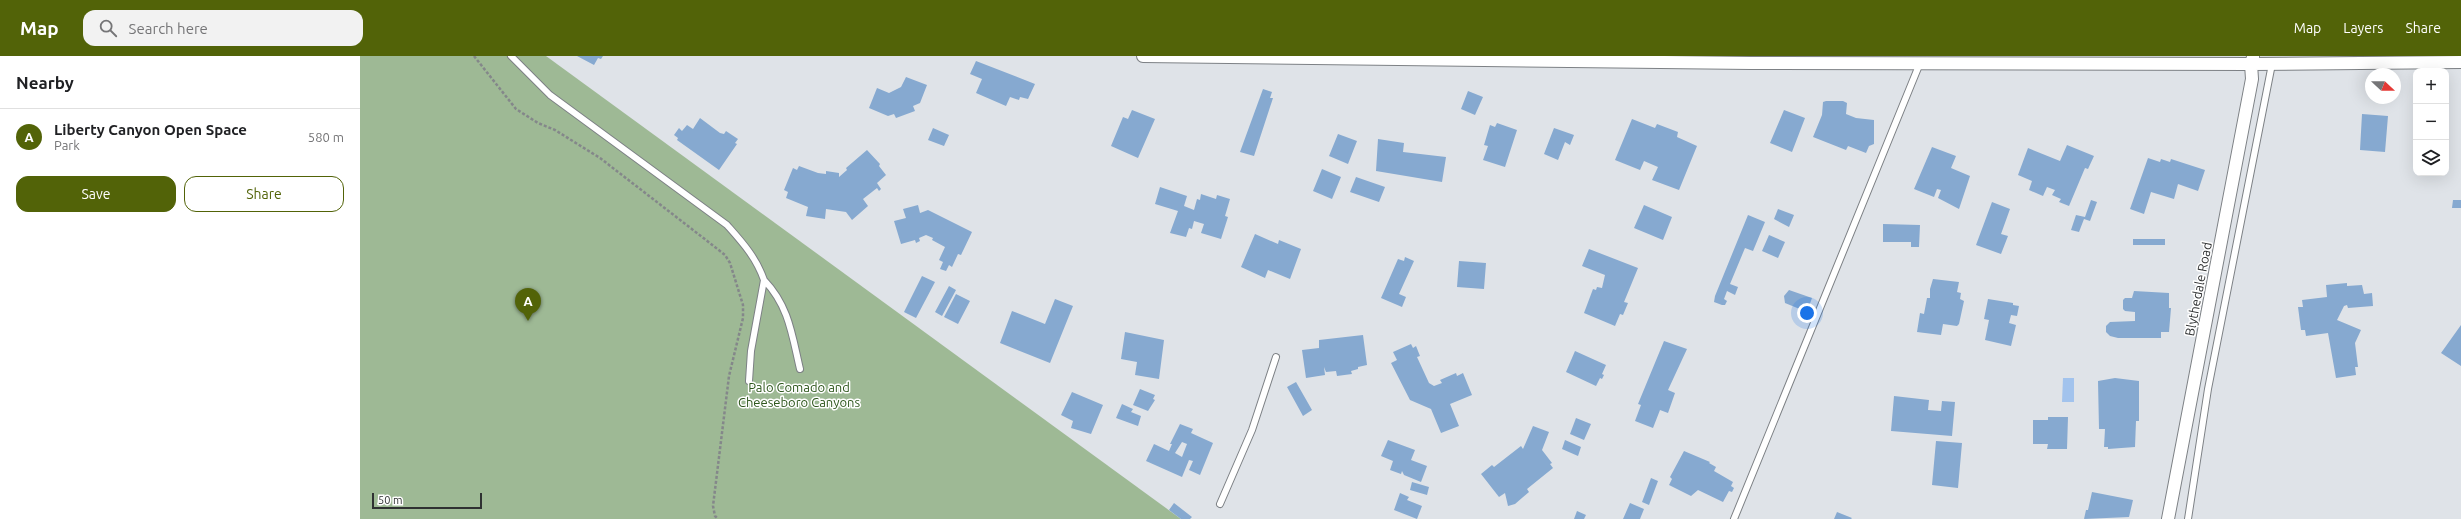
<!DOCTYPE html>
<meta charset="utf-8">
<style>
:root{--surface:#fff;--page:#f2f2f2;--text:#202124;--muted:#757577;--line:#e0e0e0;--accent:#526308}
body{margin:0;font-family:Ubuntu,sans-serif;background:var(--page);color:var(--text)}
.controls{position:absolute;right:12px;top:12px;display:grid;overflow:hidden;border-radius:8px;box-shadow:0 4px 16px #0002}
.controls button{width:36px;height:36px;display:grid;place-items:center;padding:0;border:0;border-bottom:1px solid var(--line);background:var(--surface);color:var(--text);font:20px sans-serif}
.compass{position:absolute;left:2005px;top:12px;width:36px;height:36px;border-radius:50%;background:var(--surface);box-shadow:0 4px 16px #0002;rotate:112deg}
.scale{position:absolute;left:12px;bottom:10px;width:110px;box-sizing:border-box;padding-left:4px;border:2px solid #2f3132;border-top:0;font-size:11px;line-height:14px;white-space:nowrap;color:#2f3132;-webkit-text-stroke:3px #fff;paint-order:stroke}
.you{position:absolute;left:1447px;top:257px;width:14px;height:14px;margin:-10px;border:3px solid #fff;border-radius:50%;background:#1a73e8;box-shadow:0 0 0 6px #1a73e833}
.badge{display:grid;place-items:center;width:26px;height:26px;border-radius:50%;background:var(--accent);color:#fff;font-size:13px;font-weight:700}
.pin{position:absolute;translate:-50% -33px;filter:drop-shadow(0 1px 2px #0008)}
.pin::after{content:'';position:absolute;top:21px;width:14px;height:12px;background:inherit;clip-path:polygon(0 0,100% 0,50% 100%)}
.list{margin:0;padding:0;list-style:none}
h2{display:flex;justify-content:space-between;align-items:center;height:52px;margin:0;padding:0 16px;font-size:17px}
h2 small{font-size:13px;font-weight:400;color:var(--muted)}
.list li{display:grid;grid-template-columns:26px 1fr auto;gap:12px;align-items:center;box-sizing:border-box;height:56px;padding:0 16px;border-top:1px solid var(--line)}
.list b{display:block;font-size:15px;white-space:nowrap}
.list p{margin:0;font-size:13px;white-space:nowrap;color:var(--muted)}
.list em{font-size:13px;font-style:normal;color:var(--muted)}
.actions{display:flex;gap:8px;padding:12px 16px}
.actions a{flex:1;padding:9px 0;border:1px solid var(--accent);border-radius:12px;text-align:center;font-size:14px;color:var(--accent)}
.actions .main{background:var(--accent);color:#fff}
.icon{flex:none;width:22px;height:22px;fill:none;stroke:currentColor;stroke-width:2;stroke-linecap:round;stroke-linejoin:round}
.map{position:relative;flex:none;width:2101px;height:463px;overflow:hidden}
header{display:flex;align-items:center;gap:24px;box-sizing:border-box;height:56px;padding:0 20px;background:var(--accent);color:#fff}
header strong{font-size:19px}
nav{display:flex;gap:22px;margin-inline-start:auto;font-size:14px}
.search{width:280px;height:36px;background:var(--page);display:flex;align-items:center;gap:10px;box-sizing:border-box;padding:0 14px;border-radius:12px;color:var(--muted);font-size:15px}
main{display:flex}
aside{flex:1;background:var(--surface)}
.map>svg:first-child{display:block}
</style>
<header>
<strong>Map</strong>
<div class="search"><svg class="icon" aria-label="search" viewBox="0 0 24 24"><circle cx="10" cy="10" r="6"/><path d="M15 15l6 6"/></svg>Search here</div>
<nav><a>Map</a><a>Layers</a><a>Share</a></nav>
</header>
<main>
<aside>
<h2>Nearby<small></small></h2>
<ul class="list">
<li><span class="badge">A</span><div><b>Liberty Canyon Open Space</b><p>Park</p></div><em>580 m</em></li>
</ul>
<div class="actions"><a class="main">Save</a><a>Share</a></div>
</aside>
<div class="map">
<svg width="2101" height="463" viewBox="0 0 2101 463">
<rect width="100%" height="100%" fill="#dfe3e8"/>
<!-- green -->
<path fill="#9eb995" d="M0,0h186l635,463h-821z"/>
<!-- water -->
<path fill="#a2c3ed" d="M1703,322h11v24h-12z"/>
<!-- building -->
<path fill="#86a9d0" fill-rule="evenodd" d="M217,0h26l-2,3 -3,-1 -4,7z
M616,5l59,23 -7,15 -8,-2 -1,3 -9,-3 -4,9 -30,-13 6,-14 -12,-5z
M546,21l21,8 -7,18 -7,3 2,5 -19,7 -2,-4 -6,2 -19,-8 8,-20 12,5 12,-6z
M903,33l9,3 -2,6h3l-19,58 -14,-4z
M1108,35l15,6 -8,18 -14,-6z
M1466,45h17l4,2 -1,11 10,4 18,2v24l-5,2 -3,7 -18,-7 -2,4 -33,-13 9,-22 1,-13z
M772,54l23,9 -17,39 -27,-12 12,-29 5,2z
M1424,54l21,8 -13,34 -22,-9z
M2002,58l26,2 -3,36 -25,-2z
M340,62l20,15 4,1 2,-3 12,8 -3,4 2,1 -18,26 -42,-30 1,-2 -4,-3 5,-7 3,3 5,-6 6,4z
M1272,63l23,9 2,-4 21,8 -1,5 20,9 -18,44 -27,-10 6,-13 -14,-6 -4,9 -25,-10z
M1137,67l20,7 -12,37 -22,-7 5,-14 -4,-1 6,-20 5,2z
M573,72l16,7 -5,11 -16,-6z
M1194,72l20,7 -4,10 -5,-3 -7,18 -14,-6z
M978,78l19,7 -9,23 -19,-8z
M1018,83l26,4 -1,9 43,5 -4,25 -66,-11z
M1707,89l27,11 -6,13 -3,-1 -16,38 -10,-4 2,-3 -9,-4 3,-5 -8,-3 -4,9 -14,-6 3,-9 -14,-6 10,-27 32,13z
M1572,91l24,9 -5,12 19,8 -11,33 -21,-11 3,-8 -4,-1 -3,8 -20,-8z
M507,94l13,14 -1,2 7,9 -9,8 4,6 -2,2 -2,-3 -14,11 5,7 -16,14 -6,-8 -20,-3 -1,10 -19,-3 2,-9 -22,-9 2,-6 -4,-2 9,-22 4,2 2,-4 19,7 8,1v-3l13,2v4l8,-7 -1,-2z
M1788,102l12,4 1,-3 9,3 1,-3 34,11 -7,21 -20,-7 -4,15 -23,-7 -7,22 -14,-5z
M962,113l19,8 -9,22 -19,-8z
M996,121l29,10 -6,15 -29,-10z
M800,131l27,9 -3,10 10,4 3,-11 3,1 1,-6 15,5 1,-4 13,4 -5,17 3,1 -7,22 -20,-6 3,-9 -10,-3 -2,8 -3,-1 -3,9 -16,-4 8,-22 -23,-7z
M1731,144l6,2 -7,19 -6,-2 -5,13 -8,-2 5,-15 9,2z
M2093,144h8v8h-9z
M1632,146l18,7 -9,25 7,2 -7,18 -25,-9z
M558,149l2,8 8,-3 44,22 -11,23 -3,-1 -6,13 -3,-2 -3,6 -6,-2 3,-7 -4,-2 6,-13 -13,-7 1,-2 -7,-3 -7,3 1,3 -4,2 -1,-3 -14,4 -7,-23 12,-3 -3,-9z
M1284,149l28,12 -9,23 -29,-12z
M1418,153l16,6 -5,12 -15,-8z
M1388,159l17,7 -12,29 -8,-3 -15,36 8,3 -3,8 -8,-4 -3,8 3,2 -2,4h-3l-8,-3 1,-6z
M1523,168l37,1 -1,22h-8v-5h-28z
M895,178l23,10 1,-4 22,9 -11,30 -22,-9 -3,8 -24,-11z
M1409,179l16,7 -7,16 -16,-7z
M1773,183h32v6h-32z
M1229,193l49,19 -14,34 4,1 -5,12 -3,-1 -5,12 -31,-13 9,-24 3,1 1,-3 5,1 3,-13 -23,-9z
M1045,201l9,4 -15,33 7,3 -4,10 -21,-9 17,-39 6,2z
M1099,205l27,2 -2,26 -27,-2z
M562,220l13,6 -19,36 -12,-6z
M1573,223l26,3 -2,10 4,1 -1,6 4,2 -5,23 -2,2 -14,-2 -2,11 -24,-3 3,-19 4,1 3,-16h3v-9z
M1987,227v3l15,-1 2,9 8,-1 1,13 -25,2 -1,-3 -3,1 -7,14 24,10 -6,13 3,24h-3l1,8 -20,3 -8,-45 -22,3 -1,-6h-4l-3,-23h5l-1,-7 25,-3 -1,-12z
M589,230l7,4 -14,26 -7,-4z
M1429,234l23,8 -5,14 -22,-9 -1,-7z
M1774,235l35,2v15h2l-2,24h-8v6h-43l-8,-2 -4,-4v-6l4,-4 25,-1v-9l-10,-1 -2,-2v-9l2,-2h7z
M596,238l14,7 -12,23 -14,-7z
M695,243l18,7 -23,57 -50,-20 12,-32 33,13z
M1628,243l25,4v2l6,1 -2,10 -6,-1 -2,8 7,2 -5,21 -26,-6 4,-20 -5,-1z
M2101,269v41l-20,-13z
M765,276l39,8 -5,39 -24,-4 2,-13 -16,-3z
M1003,279l4,30 -9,2v2l-7,2 1,3 -15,2 -1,-5 -10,1 -2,-5 1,8 -19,3 -4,-28 17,-2v-8z
M1304,285l23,8 -19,41 7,3 -7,20 -8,-3 -7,18 -18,-7 6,-16 -3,-1z
M1051,288l2,4 3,-2 4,10 -3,1 12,26 5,3 8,-3 -2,-3 16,-7 1,3 6,-3 9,22 -22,9 9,22 -18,7 -10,-24 -21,-9 -19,-37 6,-3 -4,-8z
M1215,295l31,14 -4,9 2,1 -2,4 -2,-1 -4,8 -30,-14z
M1755,322l24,3v40h-3l-1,26 -27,2v-2h-4l1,-18h-6l-1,-48z
M936,326l16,28 -9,6 -16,-29z
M780,333l15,6 -2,4 2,1 -7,11 -15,-6z
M712,336l31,13 -12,29 -20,-6 2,-7 -12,-6z
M1534,340l35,4 -1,10 13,1 1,-10 13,1 -3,34 -61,-5z
M762,348l11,5 -2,3 10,4 -3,10 -22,-8z
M1688,361h20l-1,32h-20l1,-5h-15v-24h15z
M1216,362l15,6 -7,16 -14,-6z
M820,368l13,5 -2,4 22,10 -13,32 -11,-5 4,-9 -4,-1 -7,17 -36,-16 8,-17 15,7 3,-7h-2zM822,386l5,2 -5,13 -7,-4z
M1173,370l16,6 -7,18 10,13 -2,1 3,4 -26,21 2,3 -14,12 -7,2 -3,-13 -6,4 -18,-23 11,-9 2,2 27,-21 2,3z
M1028,384l27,10 -4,10 16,6 -6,16 -17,-7 -2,-4 -1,3 -11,-4 3,-9 -12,-5z
M1205,384l16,7 -3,9 -16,-7z
M1576,385l26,2 -4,45 -26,-3z
M1324,395l26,11 -1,1 7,4 -2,4 19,11 -2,4 3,2 -2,4 -3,-1 -6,11 -25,-12 -7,6 -22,-11 3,-6 -2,-2z
M1291,422l7,3 -9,24 -7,-3z
M1052,426l17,5 -2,8 -17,-5z
M1732,436l41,8 -4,17 -45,2 2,-9h2z
M1040,437l9,4 -2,3 15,6 -5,13 -23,-9z
M814,447l18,14 -2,2h-9l-12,-9z
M1270,447l14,6 -4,10h-17z
M1217,455l9,4 -2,4h-10z
M1477,456l15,6 -1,1h-17z"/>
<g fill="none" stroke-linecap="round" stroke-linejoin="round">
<defs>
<path id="lane" d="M151,0l39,39 177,130c15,17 29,32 37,55
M389,325l2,-30 13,-71c25,26 28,55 36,89
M860,448l32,-74 24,-73
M1374,463l186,-456
M1828,463l20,-130 64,-325"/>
<path id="street" d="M783,0l608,7 500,1 210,-2
M1808,463l84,-440 -1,-15 2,-7"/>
</defs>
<!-- lane casing -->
<use href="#lane" stroke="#7d8185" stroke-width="8"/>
<!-- street casing -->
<use href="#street" stroke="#7d8185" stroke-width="14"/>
<!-- path -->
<path stroke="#84878a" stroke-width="2.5" stroke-dasharray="3 2" stroke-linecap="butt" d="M114,0l42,53 22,14 17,7 45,28 106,82 19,15 5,8 13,42v13l-14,58 -16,130 2,10 3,3"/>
<!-- lane -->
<use href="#lane" stroke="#fff" stroke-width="6"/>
<!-- street -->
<use href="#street" stroke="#fff" stroke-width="12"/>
</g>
<g text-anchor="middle" stroke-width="3" stroke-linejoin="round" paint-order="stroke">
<!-- street labels -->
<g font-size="13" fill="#2f3132" stroke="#fff">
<text transform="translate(1838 233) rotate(-79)" y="5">Blythedale Road</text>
</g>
<!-- park labels -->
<g font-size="13" fill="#2e571d" stroke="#fff">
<text x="439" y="336">Palo Comado and<tspan x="439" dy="15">Cheeseboro Canyons</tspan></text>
</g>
</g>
</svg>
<div class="controls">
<button>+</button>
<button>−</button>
<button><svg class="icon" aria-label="layers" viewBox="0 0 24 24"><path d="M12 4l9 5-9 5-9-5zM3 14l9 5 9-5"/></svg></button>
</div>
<svg class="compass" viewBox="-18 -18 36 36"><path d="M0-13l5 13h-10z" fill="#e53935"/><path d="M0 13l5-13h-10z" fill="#757577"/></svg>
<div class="scale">50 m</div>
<div class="you"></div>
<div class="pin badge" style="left:168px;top:265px">A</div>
</div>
</main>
